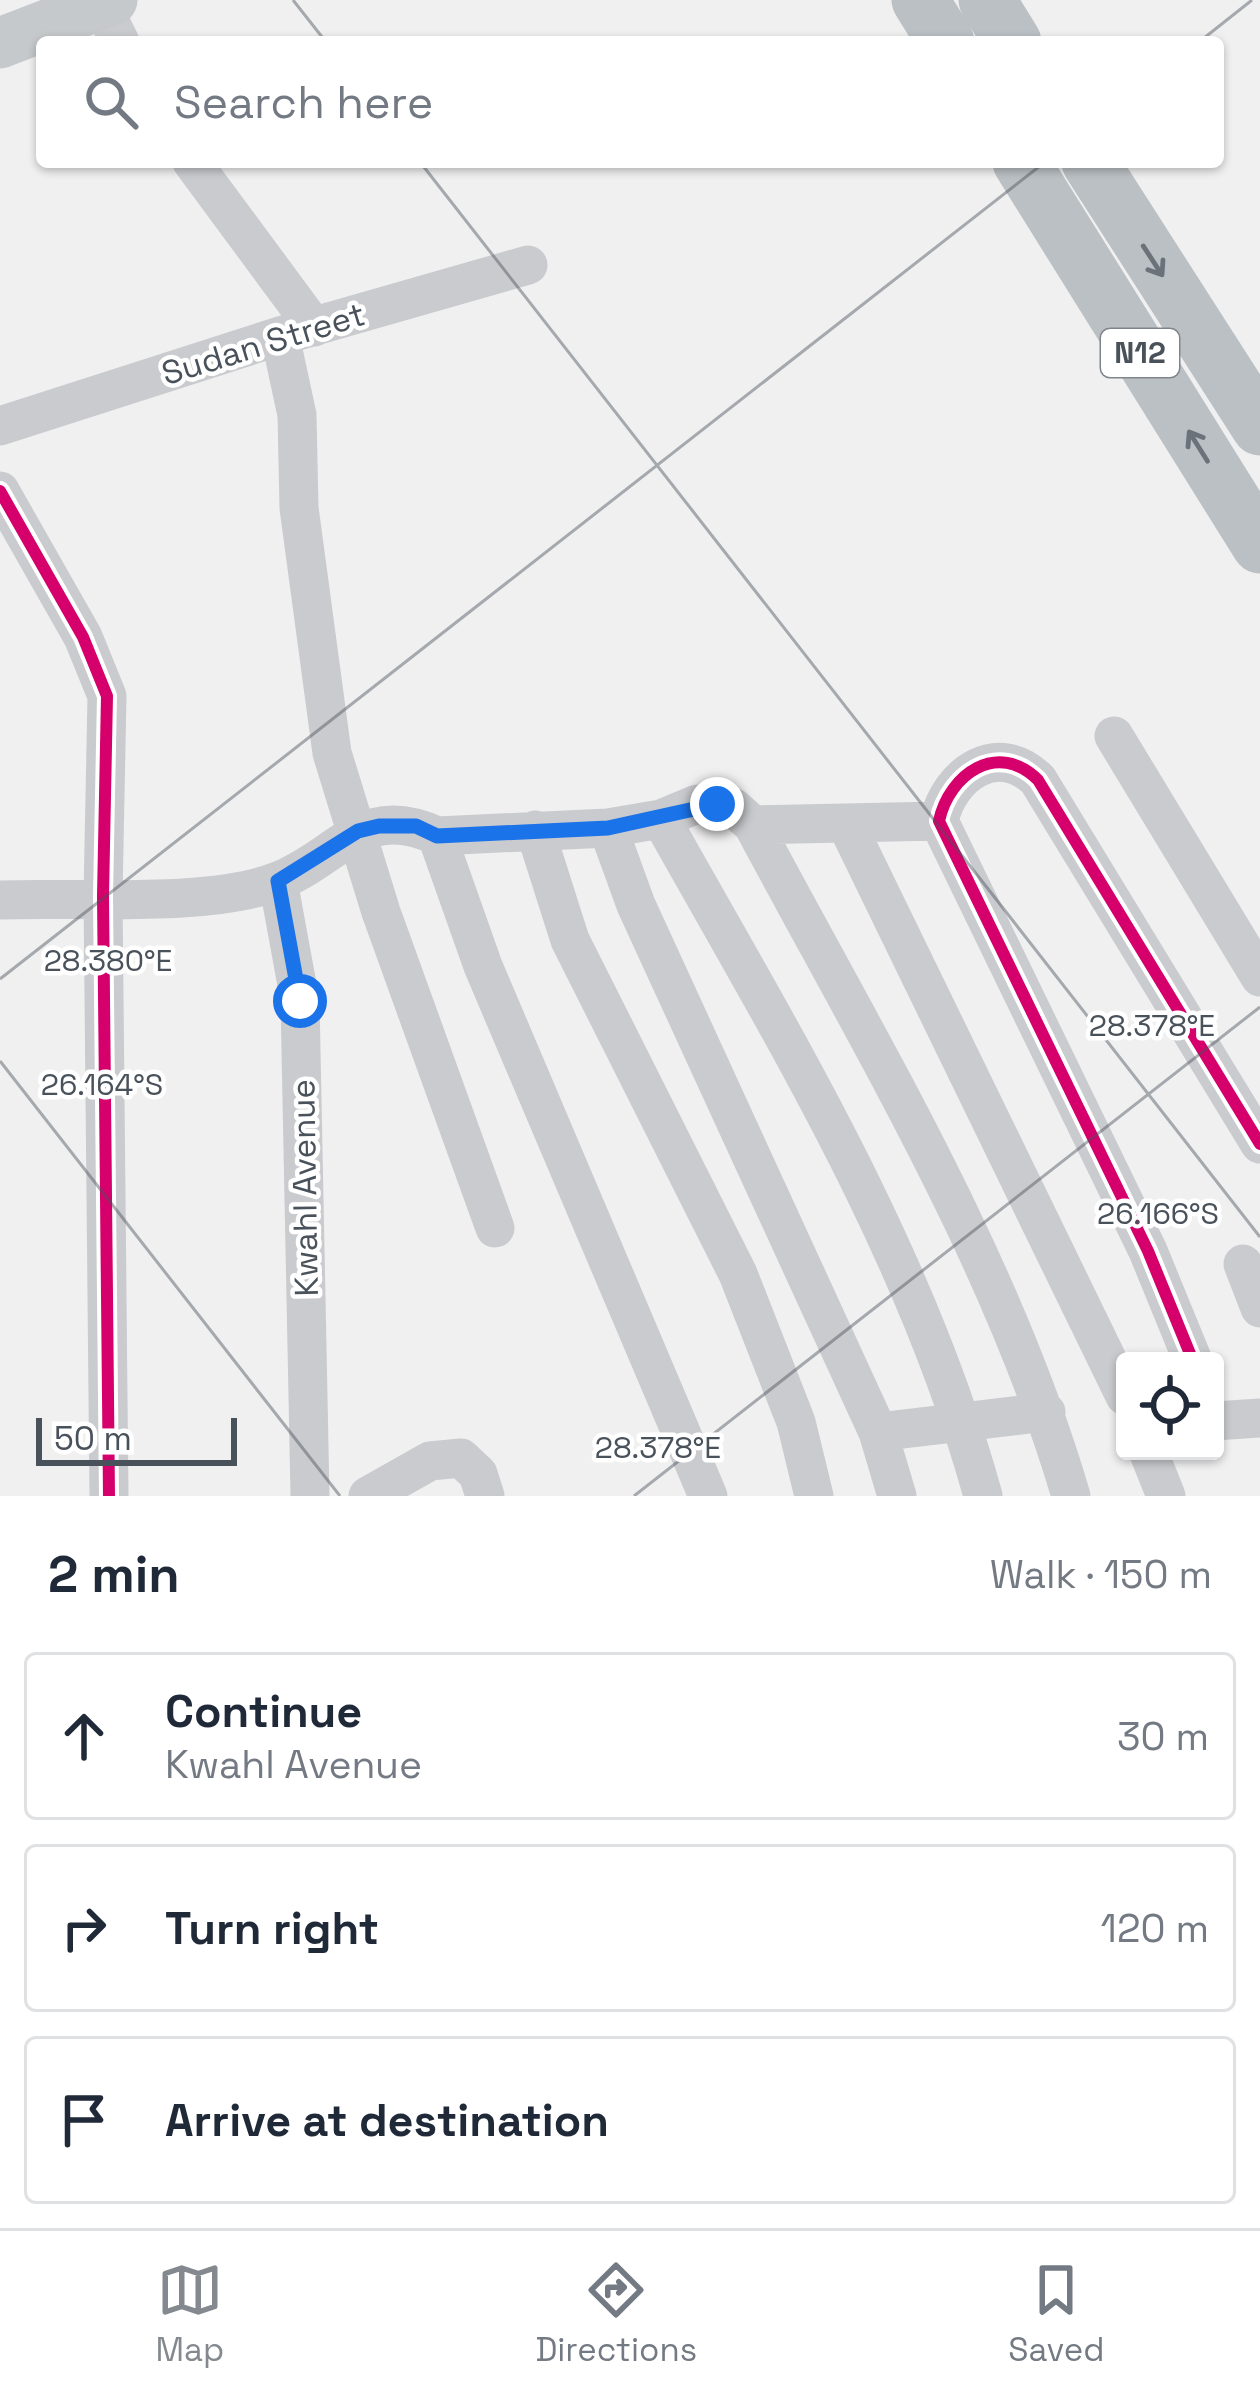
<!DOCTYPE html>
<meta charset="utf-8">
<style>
:root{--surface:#fff;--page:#f2f2f3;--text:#1f2937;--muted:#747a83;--line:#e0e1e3;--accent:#83898e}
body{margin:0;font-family:"Space Grotesk",sans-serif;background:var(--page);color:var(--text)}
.controls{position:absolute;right:36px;bottom:36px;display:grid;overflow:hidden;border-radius:12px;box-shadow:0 3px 9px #0004}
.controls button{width:108px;height:108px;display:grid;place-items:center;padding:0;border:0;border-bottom:3px solid var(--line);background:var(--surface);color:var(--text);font:60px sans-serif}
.scale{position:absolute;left:36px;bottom:30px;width:201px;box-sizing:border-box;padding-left:12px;border:6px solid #49515a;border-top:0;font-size:33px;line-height:42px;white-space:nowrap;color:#49515a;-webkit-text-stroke:9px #fff;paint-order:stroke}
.stop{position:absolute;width:36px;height:36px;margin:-27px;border:9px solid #1a73e8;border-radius:50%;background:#fff}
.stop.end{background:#1a73e8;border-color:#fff;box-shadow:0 3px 12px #0008}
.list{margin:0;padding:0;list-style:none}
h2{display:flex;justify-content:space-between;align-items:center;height:156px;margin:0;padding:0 48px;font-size:51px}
h2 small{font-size:39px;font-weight:400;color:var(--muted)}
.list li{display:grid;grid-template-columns:78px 1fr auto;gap:36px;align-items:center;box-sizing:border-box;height:168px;margin:0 24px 24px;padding:0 24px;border:3px solid var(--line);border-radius:12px}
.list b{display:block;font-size:45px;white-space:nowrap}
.list p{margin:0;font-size:39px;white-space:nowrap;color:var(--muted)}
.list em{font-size:39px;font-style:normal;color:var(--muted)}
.icon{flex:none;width:66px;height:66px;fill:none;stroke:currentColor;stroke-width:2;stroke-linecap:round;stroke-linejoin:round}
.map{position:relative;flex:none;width:1260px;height:1496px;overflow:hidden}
.search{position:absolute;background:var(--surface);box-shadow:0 3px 9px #0004;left:36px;right:36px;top:36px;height:132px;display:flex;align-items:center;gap:30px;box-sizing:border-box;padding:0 42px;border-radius:12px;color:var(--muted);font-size:45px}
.sheet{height:732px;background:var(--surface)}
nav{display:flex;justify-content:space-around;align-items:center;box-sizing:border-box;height:168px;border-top:3px solid var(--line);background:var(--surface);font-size:33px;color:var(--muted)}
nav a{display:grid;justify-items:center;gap:6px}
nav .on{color:var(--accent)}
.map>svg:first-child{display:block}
</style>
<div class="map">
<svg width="1260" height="1496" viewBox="0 0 1260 1496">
<rect width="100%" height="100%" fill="#f0f0f0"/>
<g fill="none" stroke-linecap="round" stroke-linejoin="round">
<!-- minor -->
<path stroke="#cacbce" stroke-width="39" d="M101,4l19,38
M192,162l122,165
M280,336l17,79 2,93 33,245 49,159 114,316
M0,426l280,-90 248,-71
M0,491l83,146 24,59 -4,200 6,600
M1114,736l146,241
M661,819c122,217 256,435 322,677
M753,825c116,218 248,433 318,671
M847,825l278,571
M608,828l28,77 242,527 19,64
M535,830l35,110 168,334 58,148 18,74
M437,836l46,130 225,530
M278,881l22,120 10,495
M0,900c77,-3 209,8 278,-19 60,-23 85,-80 159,-45l171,-8 53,-9 36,-15 37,4 19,17 186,-4
M1243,1264l17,44
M1193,1361l-45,-110 -209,-430c10,-47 59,-81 99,-41l222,364
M1215,1421l45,-3
M878,1432l168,-20
M1148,1451l18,45
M368,1496l62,-35 31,-3 17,16 7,22"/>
<!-- major -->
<path stroke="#c6c9cc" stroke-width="51" d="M0,43l112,-43"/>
<!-- highway -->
<path stroke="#bbc0c4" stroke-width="57" d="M920,0l26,42
M987,0l26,42
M1021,162l239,383
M1090,162l170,265"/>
<defs>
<path id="cycleway" d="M0,491l83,146 24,59 -4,200 6,600
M1193,1361l-45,-110 -209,-430c10,-47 59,-81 99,-41l222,364"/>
</defs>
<!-- cycleway casing -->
<use href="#cycleway" stroke="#fff" stroke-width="20"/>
<!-- cycleway -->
<use href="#cycleway" stroke="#d6006c" stroke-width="12"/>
</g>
<!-- one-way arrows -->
<defs><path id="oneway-shaft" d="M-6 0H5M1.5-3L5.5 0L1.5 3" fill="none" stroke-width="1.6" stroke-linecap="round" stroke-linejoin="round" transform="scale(3)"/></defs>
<g stroke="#6b727a">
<use href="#oneway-shaft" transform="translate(1153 261) rotate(57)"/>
<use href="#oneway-shaft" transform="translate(1198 446) rotate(-122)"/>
</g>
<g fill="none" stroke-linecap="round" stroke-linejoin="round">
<!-- route -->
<path stroke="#1a73e8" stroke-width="15" d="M300,1001l-22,-120 80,-50 21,-5h37l21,10 171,-8 109,-24"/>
</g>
<!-- ticks -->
<path fill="none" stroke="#49515a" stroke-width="3" stroke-opacity="0.45" d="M293,0l33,42M1199,42l53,-42M420,162l840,1075M0,979l1045,-817M0,1061l340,435M634,1496l626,-489"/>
<g text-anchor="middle" stroke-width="9" stroke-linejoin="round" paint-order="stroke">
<!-- shield labels -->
<rect fill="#fff" stroke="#80858c" stroke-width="3" x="1101" y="329" width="78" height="48" rx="9"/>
<g font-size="30" font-weight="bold" fill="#49515a">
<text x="1140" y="363">N12</text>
</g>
<!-- street labels -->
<g font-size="33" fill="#49515a" stroke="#fff">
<text transform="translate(263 343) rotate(-17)" y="12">Sudan Street</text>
<text transform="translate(304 1188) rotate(-91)" y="12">Kwahl Avenue</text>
</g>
</g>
<g font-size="30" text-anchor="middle" fill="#49515a" stroke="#fff" stroke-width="9" stroke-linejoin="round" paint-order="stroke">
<text x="108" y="971">28.380°E</text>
<text x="1152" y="1036">28.378°E</text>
<text x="102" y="1095">26.164°S</text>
<text x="1158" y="1224">26.166°S</text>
<text x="658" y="1458">28.378°E</text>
</g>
</svg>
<div class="controls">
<button><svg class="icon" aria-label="locate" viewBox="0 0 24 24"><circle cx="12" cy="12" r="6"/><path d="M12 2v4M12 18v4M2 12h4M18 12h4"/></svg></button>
</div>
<div class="scale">50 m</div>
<div class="stop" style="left:300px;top:1001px"></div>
<div class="stop end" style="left:717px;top:804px"></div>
<div class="search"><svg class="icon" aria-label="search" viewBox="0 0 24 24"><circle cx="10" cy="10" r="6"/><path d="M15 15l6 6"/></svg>Search here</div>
</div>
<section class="sheet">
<h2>2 min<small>Walk · 150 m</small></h2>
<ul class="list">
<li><svg class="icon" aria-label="ahead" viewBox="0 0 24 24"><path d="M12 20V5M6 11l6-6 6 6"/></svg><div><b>Continue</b><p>Kwahl Avenue</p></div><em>30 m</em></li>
<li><svg class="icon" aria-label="right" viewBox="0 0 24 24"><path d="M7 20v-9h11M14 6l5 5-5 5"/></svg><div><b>Turn right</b></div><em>120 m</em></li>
<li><svg class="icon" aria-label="arrive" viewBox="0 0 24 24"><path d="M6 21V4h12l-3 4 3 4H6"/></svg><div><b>Arrive at destination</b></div></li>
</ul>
</section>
<nav>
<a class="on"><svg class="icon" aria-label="map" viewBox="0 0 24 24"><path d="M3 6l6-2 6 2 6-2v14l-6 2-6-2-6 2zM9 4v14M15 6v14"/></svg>Map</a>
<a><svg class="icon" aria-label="directions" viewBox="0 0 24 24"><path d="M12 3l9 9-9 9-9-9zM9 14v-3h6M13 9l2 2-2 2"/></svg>Directions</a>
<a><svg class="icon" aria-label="saved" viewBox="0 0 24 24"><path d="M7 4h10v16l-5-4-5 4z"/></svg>Saved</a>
</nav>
